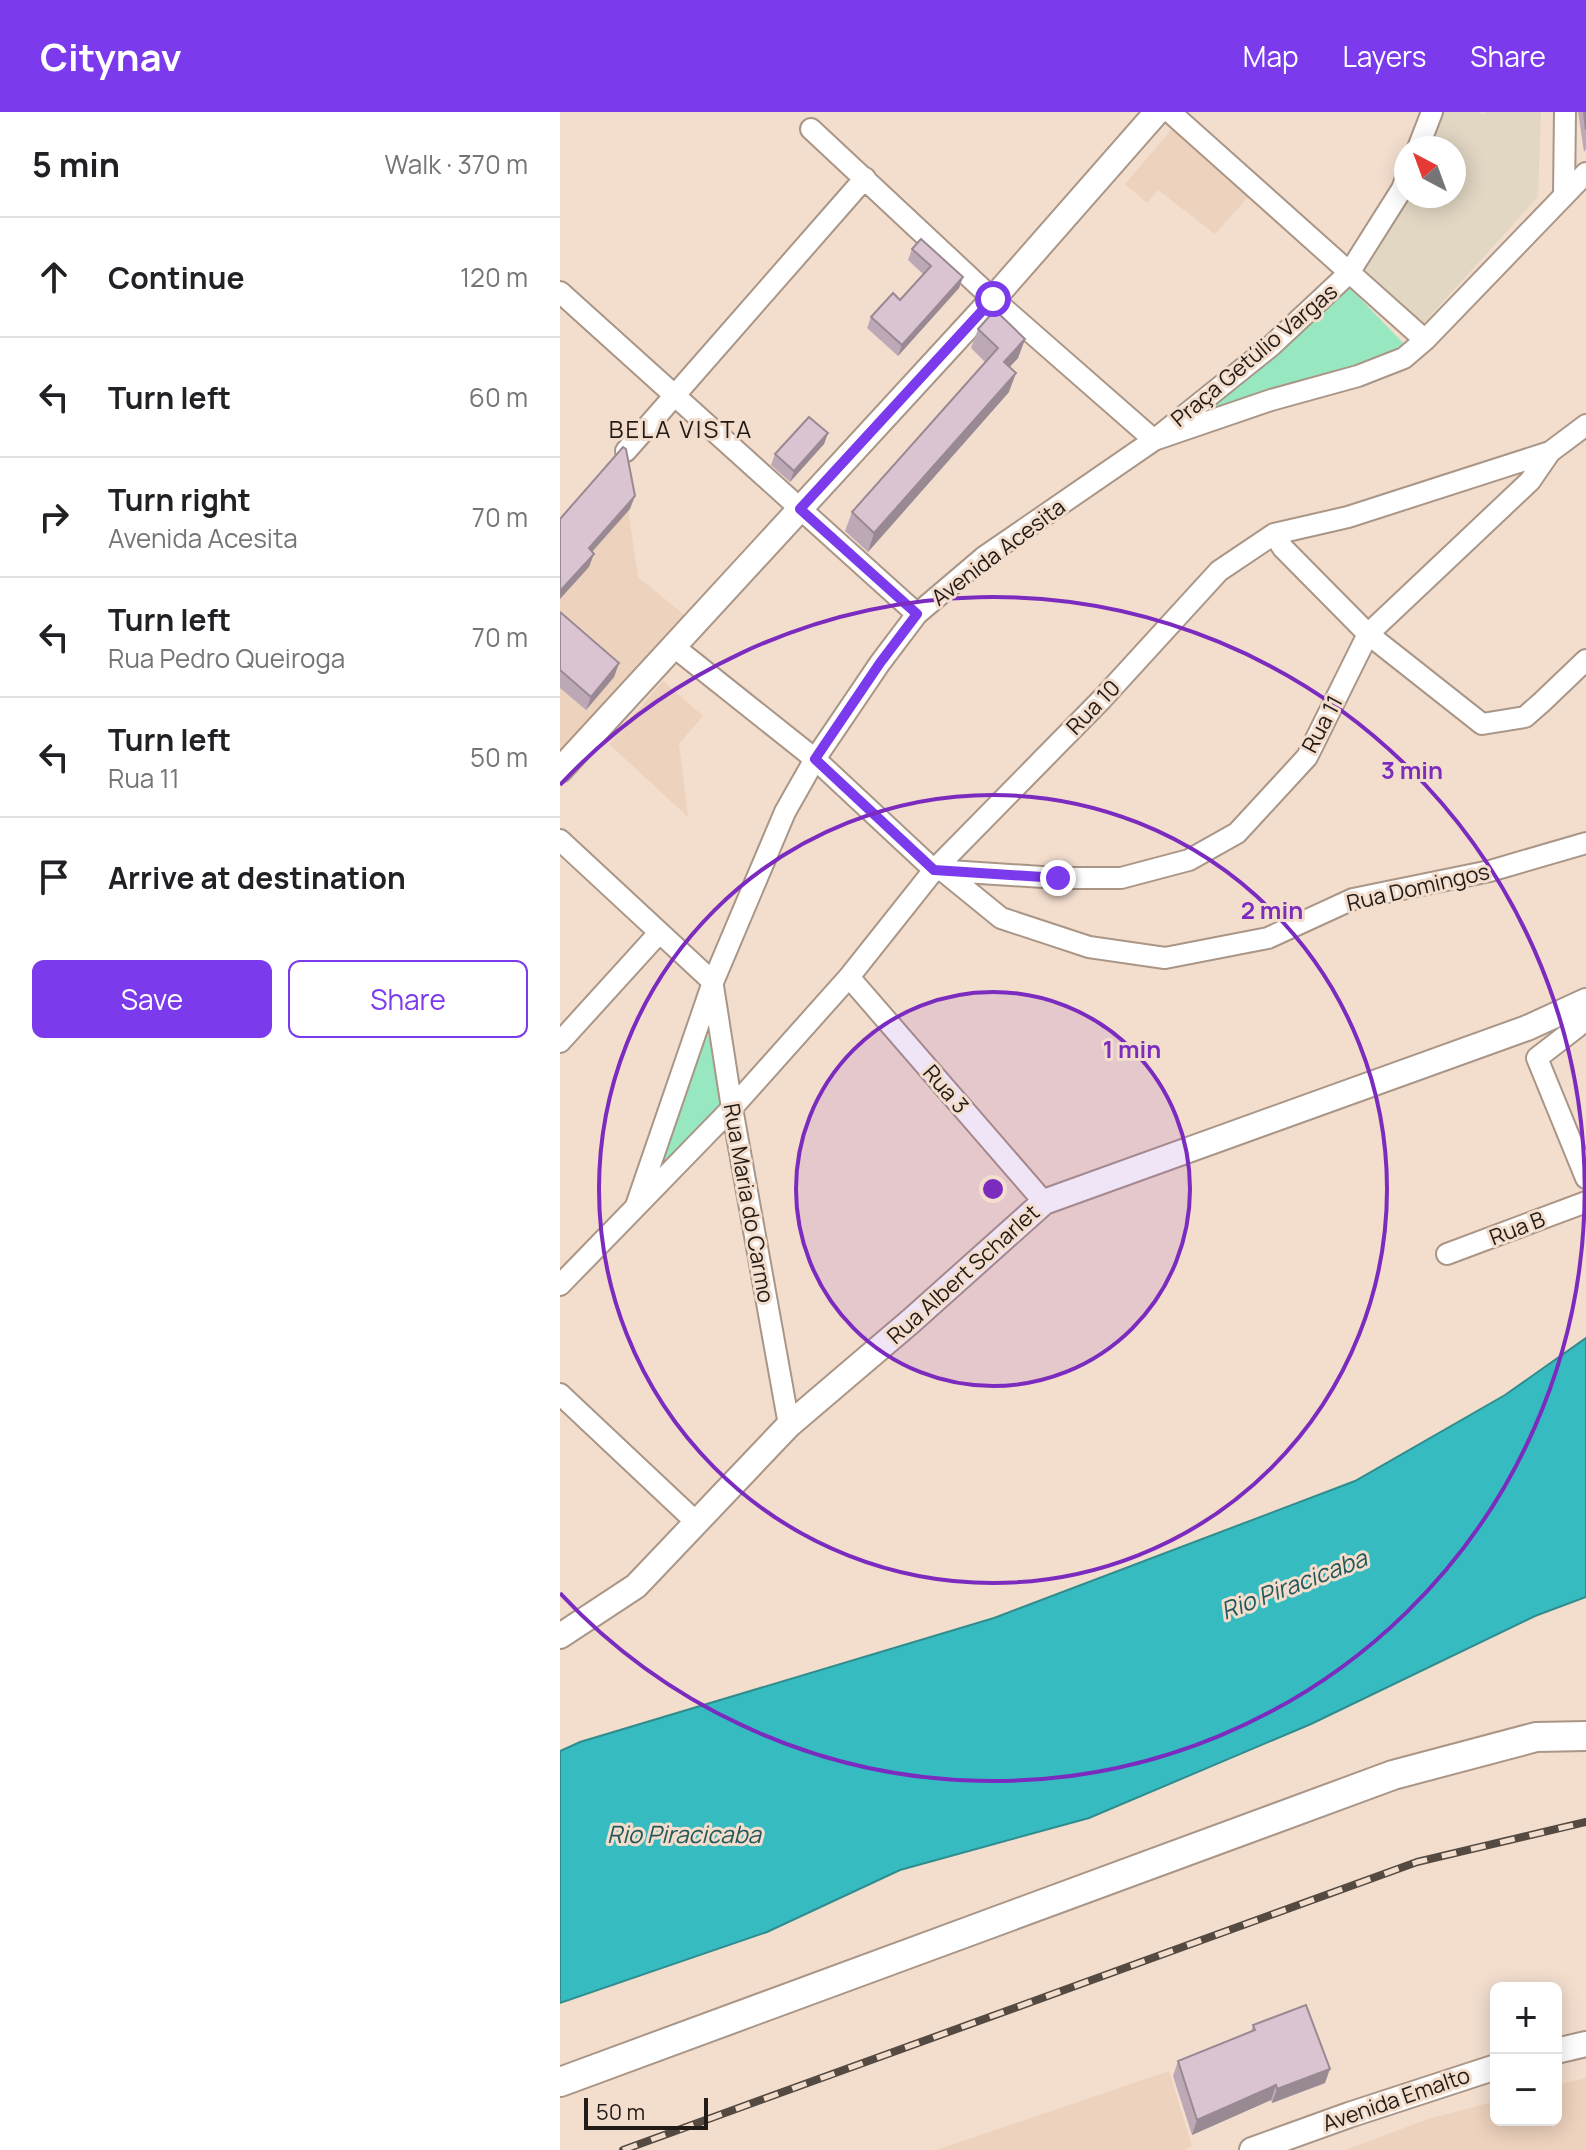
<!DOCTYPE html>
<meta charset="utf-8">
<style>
:root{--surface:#fff;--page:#f2f2f2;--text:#202124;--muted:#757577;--line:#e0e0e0;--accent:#7c3aed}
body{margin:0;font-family:Manrope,sans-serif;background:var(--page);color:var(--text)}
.controls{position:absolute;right:24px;bottom:24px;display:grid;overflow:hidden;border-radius:12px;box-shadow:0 4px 20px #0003}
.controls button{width:72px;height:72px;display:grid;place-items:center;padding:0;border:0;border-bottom:2px solid var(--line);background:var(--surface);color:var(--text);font:40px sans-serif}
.compass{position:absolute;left:834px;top:24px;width:72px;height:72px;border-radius:50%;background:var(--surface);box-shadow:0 4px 20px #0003;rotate:319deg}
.scale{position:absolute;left:24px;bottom:20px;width:124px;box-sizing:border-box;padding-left:8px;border:4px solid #231b16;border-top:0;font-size:22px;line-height:28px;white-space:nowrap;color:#231b16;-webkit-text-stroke:6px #f3dece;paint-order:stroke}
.stop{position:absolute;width:24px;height:24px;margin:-18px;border:6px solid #7c3aed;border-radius:50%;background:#fff}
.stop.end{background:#7c3aed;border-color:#fff;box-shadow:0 2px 8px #0008}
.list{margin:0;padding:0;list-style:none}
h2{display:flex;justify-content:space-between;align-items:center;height:104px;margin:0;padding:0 32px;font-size:34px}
h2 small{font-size:26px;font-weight:400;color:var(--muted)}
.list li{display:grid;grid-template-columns:52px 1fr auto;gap:24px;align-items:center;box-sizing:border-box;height:120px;padding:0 32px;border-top:2px solid var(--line)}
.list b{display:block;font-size:30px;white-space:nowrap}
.list p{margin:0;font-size:26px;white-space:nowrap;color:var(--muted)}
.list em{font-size:26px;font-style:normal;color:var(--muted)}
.actions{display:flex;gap:16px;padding:24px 32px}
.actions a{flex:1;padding:18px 0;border:2px solid var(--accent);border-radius:12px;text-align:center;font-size:28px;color:var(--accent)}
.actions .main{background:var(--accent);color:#fff}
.icon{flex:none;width:44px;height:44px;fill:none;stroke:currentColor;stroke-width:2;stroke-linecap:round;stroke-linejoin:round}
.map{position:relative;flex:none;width:1026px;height:2038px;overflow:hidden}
header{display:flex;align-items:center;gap:48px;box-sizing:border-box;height:112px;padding:0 40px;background:var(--accent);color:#fff}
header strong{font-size:38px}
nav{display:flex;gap:44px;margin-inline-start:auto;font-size:28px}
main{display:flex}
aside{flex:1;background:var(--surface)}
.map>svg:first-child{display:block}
</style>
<header>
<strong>Citynav</strong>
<nav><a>Map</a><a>Layers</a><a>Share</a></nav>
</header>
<main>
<aside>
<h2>5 min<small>Walk · 370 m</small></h2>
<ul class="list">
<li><svg class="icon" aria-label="ahead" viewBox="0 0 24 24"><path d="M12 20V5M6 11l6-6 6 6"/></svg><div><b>Continue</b></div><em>120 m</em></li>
<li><svg class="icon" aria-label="left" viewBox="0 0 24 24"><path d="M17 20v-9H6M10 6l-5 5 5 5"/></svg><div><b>Turn left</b></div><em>60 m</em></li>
<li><svg class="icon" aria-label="right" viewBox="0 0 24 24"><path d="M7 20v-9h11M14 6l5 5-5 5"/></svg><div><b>Turn right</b><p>Avenida Acesita</p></div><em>70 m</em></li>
<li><svg class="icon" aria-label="left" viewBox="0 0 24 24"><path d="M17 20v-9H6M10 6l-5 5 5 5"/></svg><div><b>Turn left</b><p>Rua Pedro Queiroga</p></div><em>70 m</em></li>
<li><svg class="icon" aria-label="left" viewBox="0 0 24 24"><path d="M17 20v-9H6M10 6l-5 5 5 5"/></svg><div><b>Turn left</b><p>Rua 11</p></div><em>50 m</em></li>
<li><svg class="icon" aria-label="arrive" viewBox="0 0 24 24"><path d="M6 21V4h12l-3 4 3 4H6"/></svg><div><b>Arrive at destination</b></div></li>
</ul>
<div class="actions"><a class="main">Save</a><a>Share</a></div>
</aside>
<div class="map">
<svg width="1026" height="2038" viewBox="0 0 1026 2038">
<rect width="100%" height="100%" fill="#f3dece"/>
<!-- built -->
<path fill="#edd2bd" d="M612,17l78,66 -35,39 -57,-44 -11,13 -22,-19z
M60,342l18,123 49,40 -127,136v-231z
M103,569l40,35 -24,28 9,73 -79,-73z
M609,1959l23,75 -7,4h-249z
M1026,1966v72h-241l83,-31 68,-18v19h60v-35z"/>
<!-- education -->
<path fill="#e2d7c3" d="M881,0h38l5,3 1,-3h56l-3,85 -115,127 -59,-55 42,-74 48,1v-48h-28z"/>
<!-- green -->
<path fill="#97e8c1" d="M789,175l55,57 -43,24 -155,45z
M146,918l16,48 -1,34 -66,65z"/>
<!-- water -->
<path fill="#36bcc0" stroke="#308c8d" stroke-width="2" d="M1026,1226v259l-51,19 -224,108 -222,94 -189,52 -133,62 -207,71v-252l20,-9 414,-124 361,-137 150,-86z"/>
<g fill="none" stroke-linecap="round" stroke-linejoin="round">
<defs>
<path id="minor" d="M610,0l255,228
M251,17l182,170 161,141 117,-94 78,-73 53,-84 4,-11
M858,36l14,-36
M1004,83l1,-83
M0,180l357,322
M66,339l239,-273
M714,422l9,14 85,86 114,90 43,-7 17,-15 44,-42
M113,534l142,113 119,111 124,8h63l68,-18 48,-27 70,-76 61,-123 162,-153 20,-29 36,-27
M0,728l153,142
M382,758l59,48 88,29 76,11 103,-20 85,-39 137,-28 96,-28
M289,865l195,225
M153,874l19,122 57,317
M1026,908l-49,38 49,120
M0,930l99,-109
M76,1094l77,-224 72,-170 30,-53 65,-96 37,-49 67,-57 170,-117 117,-40 87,-24 46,-18 21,-18 161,-167
M887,1142l139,-52
M0,1173l172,-177 117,-131 85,-107 168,-171 117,-128 55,-37 74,-17 202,-65
M0,1282l136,128"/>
<path id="major" d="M0,658l433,-471 164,-187
M0,1524l76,-50 153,-161 122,-104 133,-119 483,-174 59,-27
M996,1939l30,-7
M692,2038l97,-35 147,-48"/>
<path id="highway" d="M0,1970l833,-307 143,-38 50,-1"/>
</defs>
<!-- minor casing -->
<use href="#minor" stroke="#aa9687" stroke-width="24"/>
<!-- major casing -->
<use href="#major" stroke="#aa9687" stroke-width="28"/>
<!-- highway casing -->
<use href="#highway" stroke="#aa9687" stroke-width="32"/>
<!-- minor -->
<use href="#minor" stroke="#fff" stroke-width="20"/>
<!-- major -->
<use href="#major" stroke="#fff" stroke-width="24"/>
<!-- highway -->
<use href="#highway" stroke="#fff" stroke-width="28"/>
<defs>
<path id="rail" d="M63,2038l794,-288 169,-40"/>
</defs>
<!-- rail casing -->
<use href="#rail" stroke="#554a42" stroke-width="8"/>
<!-- rail -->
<use href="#rail" stroke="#f3dece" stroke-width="5" stroke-dasharray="15" stroke-linecap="butt"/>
</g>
<!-- wall -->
<path fill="#bca9b5" d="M1018,0h8v37l-2,3z
M352,137l51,28 -4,11 -61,68 -31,-28 4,-11 29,-17 23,-26 -15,-14z
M418,217l47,10 -7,19 -9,9v25l-141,160 -23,-21 7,-19 133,-150 -14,-14z
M268,321l-4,11 -34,38 -19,-17 4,-11z
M0,500l59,51 -5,14 -28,33 -26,-22z
M693,1913l72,58 -53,20 -1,-3 -79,35 -19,-59 5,-15 73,-30z"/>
<!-- shaded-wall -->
<path fill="#998993" d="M403,165l-4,11 -61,68 4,-11z
M465,227l-7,19 -21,23 7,-19z
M456,261l-7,19 -141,160 6,-19z
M268,321l-4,11 -34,38 4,-11z
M75,384l-5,13 -46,52 5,-13z
M34,442l-5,13 -29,32v-8z
M59,551l-5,14 -28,33 5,-13z
M770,1957l-5,14 -53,20 5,-14z
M716,1973l-5,15 -79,35 5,-15z"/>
<!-- building -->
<path fill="#dbc4d2" stroke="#998993" stroke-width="2" d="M1024,0h2v18z
M361,127l42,38 -61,68 -31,-28 22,-24 7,7 31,-34 -19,-17z
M435,198l30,29 -21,23 12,11 -142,160 -22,-21 146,-164 -20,-19z
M249,305l19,16 -34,38 -19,-17z
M63,335l3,2 9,47 -46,52 5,6 -34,37v-72z
M0,500l59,51 -28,34 -31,-27z
M746,1893l24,64 -53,20 -1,-4 -79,35 -19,-59 77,-31 -2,-5z"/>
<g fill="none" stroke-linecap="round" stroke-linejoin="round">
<!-- route -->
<path stroke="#7c3aed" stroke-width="10" d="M433,187l-193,210 117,105 -37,49 -65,96 119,111 124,8"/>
</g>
<!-- distance rings -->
<circle cx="433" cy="1077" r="197" fill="#7b2cbf" fill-opacity=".12"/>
<g fill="none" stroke="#7b2cbf" stroke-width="4">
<circle cx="433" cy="1077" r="197"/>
<circle cx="433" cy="1077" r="394"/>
<path d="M0 673A592 592 0 1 1 0 1481"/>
</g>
<g text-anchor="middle" stroke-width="6" stroke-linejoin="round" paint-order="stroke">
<!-- street labels -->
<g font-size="22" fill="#231b16" stroke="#f3dece">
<text transform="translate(694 243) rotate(-40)" y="8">Praça Getúlio Vargas</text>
<text transform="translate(438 440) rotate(-37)" y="8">Avenida Acesita</text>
<text transform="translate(533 595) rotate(-46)" y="8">Rua 10</text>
<text transform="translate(762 612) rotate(-62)" y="8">Rua 11</text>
<text transform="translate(858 775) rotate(-13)" y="8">Rua Domingos</text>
<text transform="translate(386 977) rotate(49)" y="8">Rua 3</text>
<text transform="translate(189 1091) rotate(80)" y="8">Rua Maria do Carmo</text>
<text transform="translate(957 1116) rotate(-21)" y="8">Rua B</text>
<text transform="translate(403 1162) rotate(-42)" y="8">Rua Albert Scharlet</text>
<text transform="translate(836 1987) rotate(-19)" y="8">Avenida Emalto</text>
</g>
<!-- neighbourhood labels -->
<g font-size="24" letter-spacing="2" fill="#231b16" stroke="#f3dece">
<text x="121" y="326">BELA VISTA</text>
</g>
<!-- water labels -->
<g font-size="24" font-style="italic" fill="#22585a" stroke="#f3dece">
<text transform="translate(734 1473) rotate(-21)" y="8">Rio Piracicaba</text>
<text x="124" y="1731">Rio Piracicaba</text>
</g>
</g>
<circle cx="433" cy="1077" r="12" fill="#7b2cbf" stroke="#f3dece" stroke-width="4"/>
<g font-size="24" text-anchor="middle" font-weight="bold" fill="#7b2cbf" stroke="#f3dece" stroke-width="6" stroke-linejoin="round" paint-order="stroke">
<text x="852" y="667">3 min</text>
<text x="712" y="807">2 min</text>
<text x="572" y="946">1 min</text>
</g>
</svg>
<div class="controls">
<button>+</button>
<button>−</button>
</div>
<svg class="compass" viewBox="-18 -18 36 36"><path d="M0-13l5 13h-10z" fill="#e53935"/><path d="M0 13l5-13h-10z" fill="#757577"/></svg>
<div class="scale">50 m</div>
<div class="stop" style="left:433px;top:187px"></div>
<div class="stop end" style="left:498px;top:766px"></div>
</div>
</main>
